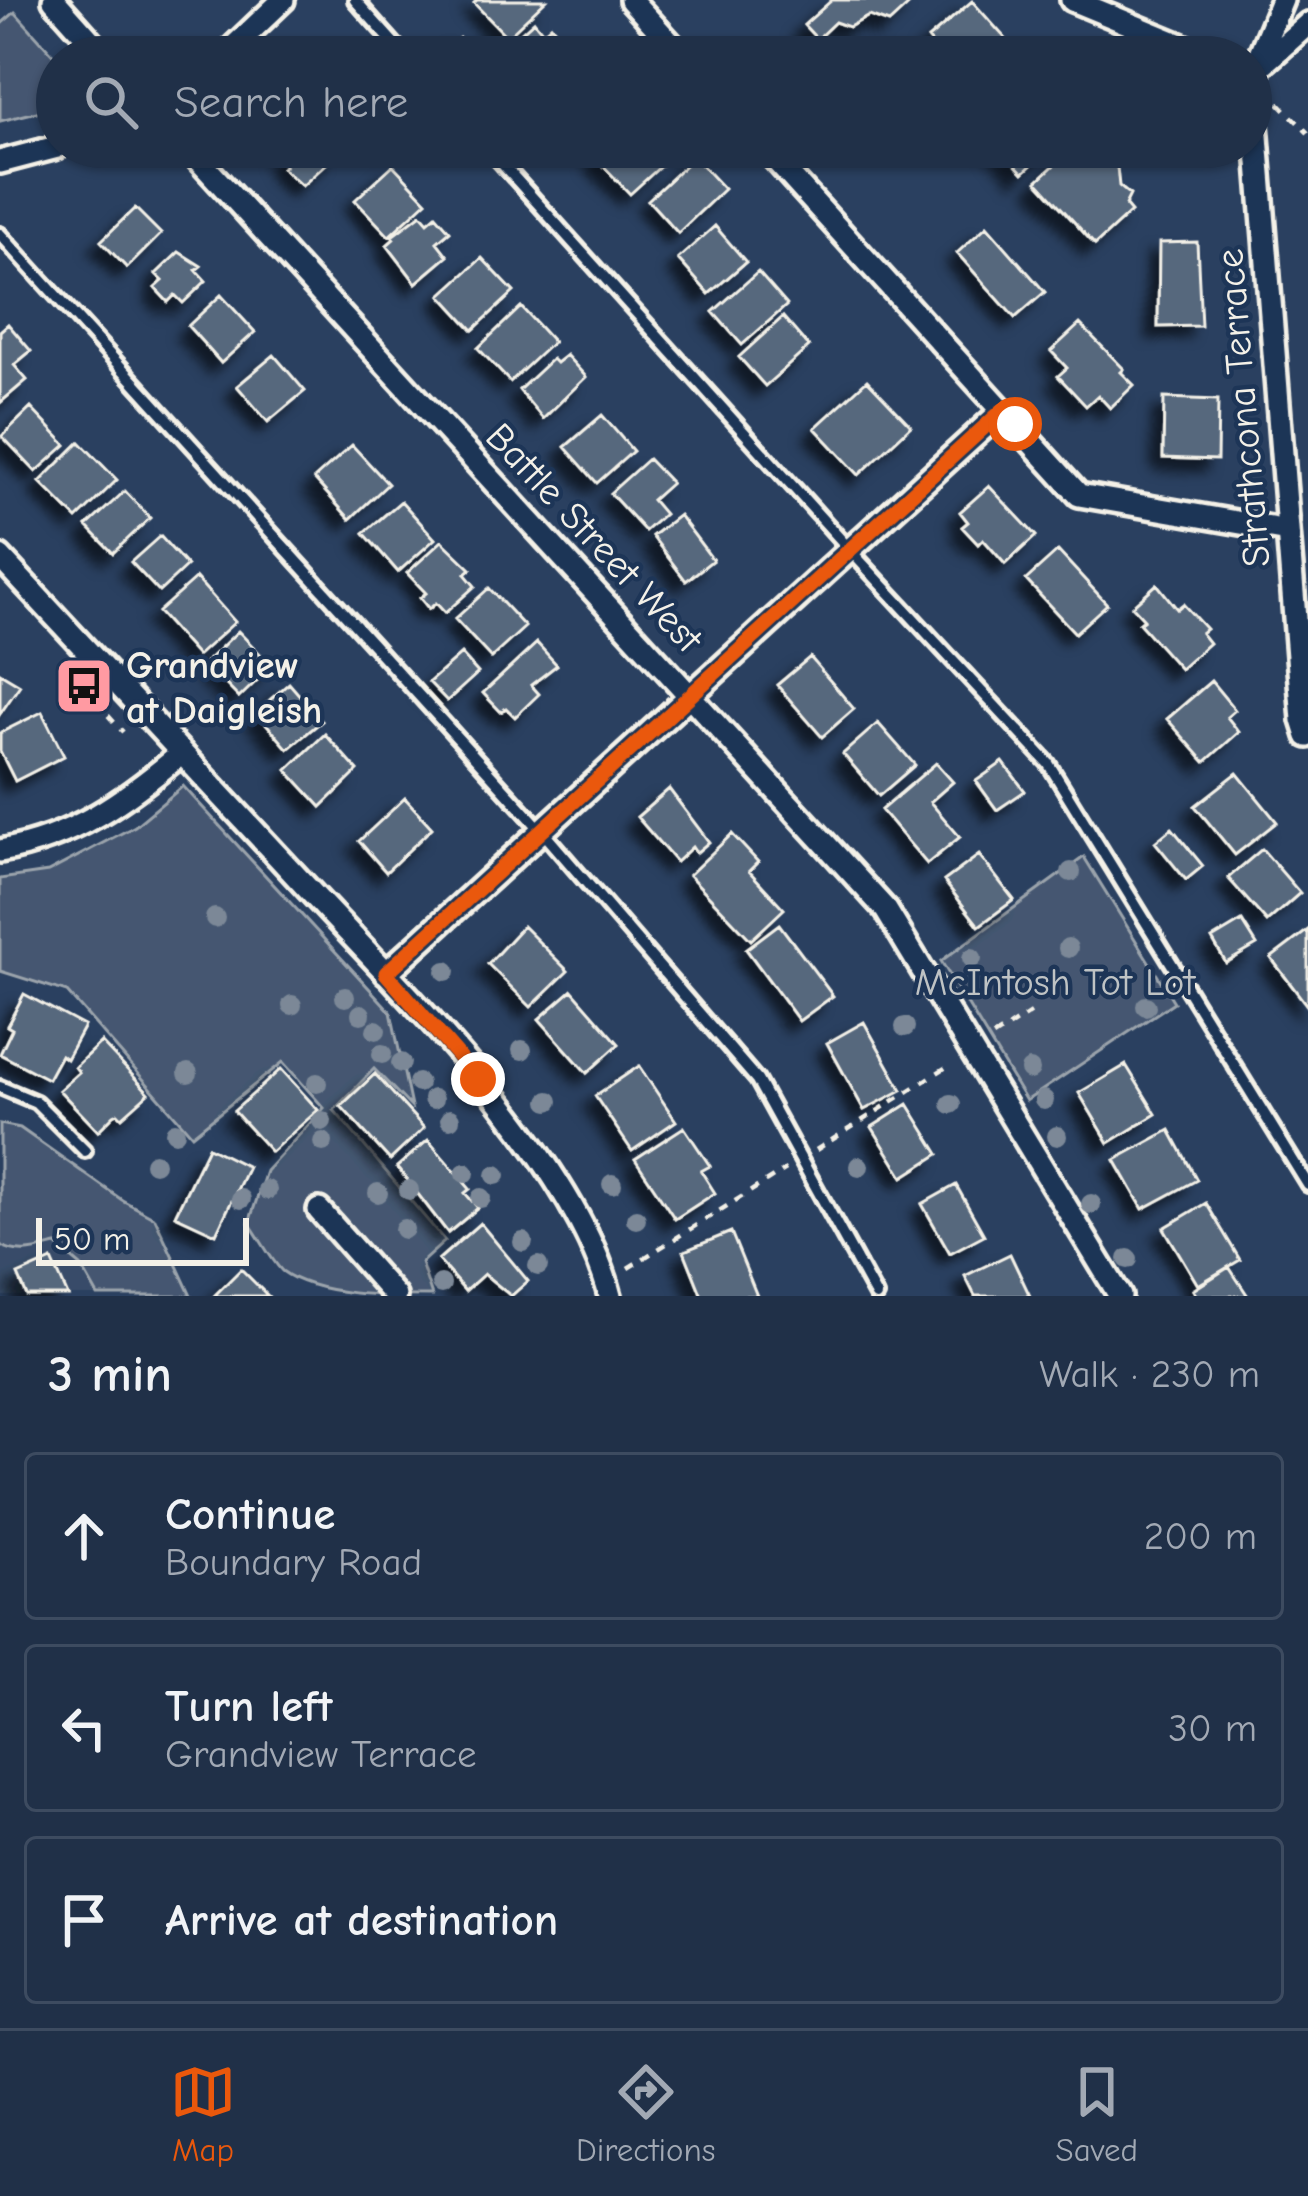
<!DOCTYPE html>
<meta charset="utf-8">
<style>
:root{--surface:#203048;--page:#2d3c52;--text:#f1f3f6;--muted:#a2a9b4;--line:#3d4b60;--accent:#ea580c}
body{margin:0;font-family:"Comic Neue",sans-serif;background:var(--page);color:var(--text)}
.scale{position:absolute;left:36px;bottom:30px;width:213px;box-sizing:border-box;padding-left:12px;border:6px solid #f4f1e8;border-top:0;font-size:33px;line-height:42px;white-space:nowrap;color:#f4f1e8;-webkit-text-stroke:9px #1d3557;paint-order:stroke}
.stop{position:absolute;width:36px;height:36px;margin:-27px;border:9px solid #ea580c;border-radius:50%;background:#fff}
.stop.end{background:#ea580c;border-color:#fff;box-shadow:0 3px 12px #0008}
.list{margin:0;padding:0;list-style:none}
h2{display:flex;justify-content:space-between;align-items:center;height:156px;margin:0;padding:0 48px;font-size:51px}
h2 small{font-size:39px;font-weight:400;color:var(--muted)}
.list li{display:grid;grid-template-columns:78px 1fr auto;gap:36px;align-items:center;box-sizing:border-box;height:168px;margin:0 24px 24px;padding:0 24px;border:3px solid var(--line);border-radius:12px}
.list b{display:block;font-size:45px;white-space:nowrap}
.list p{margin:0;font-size:39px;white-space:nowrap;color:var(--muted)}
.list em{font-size:39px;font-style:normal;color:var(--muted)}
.icon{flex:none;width:66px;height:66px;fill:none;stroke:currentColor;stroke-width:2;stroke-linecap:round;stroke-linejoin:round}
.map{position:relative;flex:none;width:1308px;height:1296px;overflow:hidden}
.search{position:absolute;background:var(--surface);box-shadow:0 3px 9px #0004;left:36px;right:36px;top:36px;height:132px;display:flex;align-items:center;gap:30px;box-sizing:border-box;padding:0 42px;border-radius:66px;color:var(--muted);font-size:45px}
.sheet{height:732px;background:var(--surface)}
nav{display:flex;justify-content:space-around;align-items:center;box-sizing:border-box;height:168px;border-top:3px solid var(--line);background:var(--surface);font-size:33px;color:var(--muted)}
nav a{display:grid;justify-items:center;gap:6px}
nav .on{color:var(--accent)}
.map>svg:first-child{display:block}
</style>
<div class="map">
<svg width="1308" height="1296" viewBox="0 0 1308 1296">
<defs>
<filter id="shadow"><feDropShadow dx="-11" dy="11" stdDeviation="6" flood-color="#0009"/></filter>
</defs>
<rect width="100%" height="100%" fill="#2a4060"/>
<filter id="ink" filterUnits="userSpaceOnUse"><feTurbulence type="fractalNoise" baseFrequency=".00833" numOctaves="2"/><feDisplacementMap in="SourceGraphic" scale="24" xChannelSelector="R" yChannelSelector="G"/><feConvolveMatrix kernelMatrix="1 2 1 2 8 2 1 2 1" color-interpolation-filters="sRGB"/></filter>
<g filter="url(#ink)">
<!-- built -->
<path fill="#374c69" d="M0,1197l170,99h-170z"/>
<!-- green -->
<path fill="#445771" stroke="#9ca4ac" stroke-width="3" d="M15,12l42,47v48l-57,14v-96z
M183,786l208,226 20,95 -37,-38 -40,41 111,131 -24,22 11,33c-45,0 -116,0 -150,-25 -13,-14 -22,-33 -33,-48l17,-52 58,-63 -41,-46 -91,73 -125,-143 -67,-21v-92l48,-7 87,-46z
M1084,857l90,145 -148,99 -85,-140z
M0,1124l20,4 102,72 33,18 36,78h-93l-17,-30 -25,-21c-20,5 -37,11 -56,0z"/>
<!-- building -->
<path fill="#56677d" stroke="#f4f1e8" stroke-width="3" filter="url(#shadow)" d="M477,0h69l-39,37 -33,-34z
M832,0h82l-25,23 -20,-7 -20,11 -14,-5 -18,17 -13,-14z
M972,1l50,56h-79l-15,-18z
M534,21l9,11 8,-7 12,14 -8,7 8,11h-45l-11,-12z
M459,38l17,19h-38z
M291,147h40l6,7 -35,32 -20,-18 3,-2 -7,-8z
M608,147h49l-5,5 11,12 -33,30 -34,-36z
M999,147h52l-28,26z
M1073,148l7,6 9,-4 8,13 20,4 2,19 11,9 -5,10 6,7 -36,33 -58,-64z
M694,157l30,32 -46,44 -30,-33z
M393,165l34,36 -38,35 -34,-36z
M135,208l26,26 -34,34 -26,-27z
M421,214l7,8 8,-7 14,16 -13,11 11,14 -32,27 -29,-38 7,-6 -2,-3z
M715,226l31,36 -37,32 -31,-35z
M987,226l58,66 -30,26 -58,-65z
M1197,242l4,84 -43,1 1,-84z
M179,252l22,14 -5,4 10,11 -23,22 -8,-8 -7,7 -13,-14 8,-7 -7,-7z
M482,258l32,34 -41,38 -32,-35z
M758,272l29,33 -45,40 -29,-33z
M221,295l34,37 -34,31 -33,-37z
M521,307l32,35 -43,40 -32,-34z
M783,317l26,30 -44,39 -26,-29z
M8,324l23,27 -17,14 13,15 -27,23v-72z
M1080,324l44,45 -3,3 13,13 -24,23 -12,-13 -12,11 -28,-30 9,-8 -16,-17z
M274,355l31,36 -37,31 -31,-36z
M566,355l20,22 -43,42 -24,-29 33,-31 4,4z
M867,380l44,46 -52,49 -44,-47z
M1164,398l54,2 -1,60 -54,-2z
M31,408l35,37 -30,27 -34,-36z
M602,415l31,36 -36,32 -32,-36z
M80,442l37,38 -40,39 -37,-37z
M352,445l36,39 -38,35 -36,-40z
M648,459l23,24 -19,17 12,14 -19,17 -35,-38z
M989,486l47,50 -31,28 -22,-25 -5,5 -16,-17 6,-5 -8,-10z
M125,491l25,27 -37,35 -26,-27z
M401,501l34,38 -37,33 -34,-39z
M679,515l34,45 -27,21 -34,-45z
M160,536l27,30 -28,26 -28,-30z
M442,541l29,28 -6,5 10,12 -30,27 -9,-10 -7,6 -9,-11 6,-5 -19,-20z
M1058,551l49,53 -32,29 -49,-53z
M196,578l39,44 -38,34 -39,-44z
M1157,584l20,25 6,-5 23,25 -5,4 8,10 -29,26 -41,-46 5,-4 -12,-13z
M489,588l36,39 -34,31 -36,-39z
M238,631l34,35 -33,32 -34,-35z
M537,643l20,22 -26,20 8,9 -24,23 -9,-9 -5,4 -18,-19z
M461,654l17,19 -31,28 -18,-19z
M810,657l44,52 -32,28 -45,-52z
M0,673l20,12 -20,29z
M1211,681l24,29 -8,7 12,15 -34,30 -38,-43z
M289,683l33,38 -34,28 -32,-37z
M42,712l22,44 -49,25 -15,-30v-18z
M878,723l37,42 -36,31 -36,-42z
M325,734l33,37 -37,36 -34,-37z
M1003,762l22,29 -28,19 -21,-29z
M936,763l17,19 -23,20 30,35 -33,27 -46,-54z
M1237,773l40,49 -42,33 -40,-49z
M669,789l40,53 -13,11 -4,-6 -16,15 -39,-45z
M405,798l27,30 -46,44 -27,-31z
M1172,828l31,38 -17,14 -31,-38z
M732,834l26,28 -9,9 35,38 -33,31 -62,-65z
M1262,849l38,44 -33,29 -39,-44z
M979,855l35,45 -35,26 -35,-45z
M1242,921l15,24 -31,18 -14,-24z
M779,924l54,72 -34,25 -53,-72z
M523,926l45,45 -37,36 -43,-43z
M1308,930v77l-37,-49z
M572,990l47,54 -32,29 -48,-54z
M24,994l60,32 -18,33 -5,-4 -13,24 -48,-25 12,-25 -5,-3z
M864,1022l38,68 -38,20 -37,-67z
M101,1042l48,51 -27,24 -4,-4 -4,2 -16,16 -39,-41 20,-18 -4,-5z
M1126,1065l30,49 -47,29 -30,-50z
M639,1066l37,55 -44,30 -37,-55z
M281,1069l37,41 -47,42 -37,-41z
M375,1074l49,54 -34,32 -49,-54z
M908,1104l31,50 -36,23 -31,-50z
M684,1127l26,39 -9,5 14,22 -40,26 -40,-60z
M1170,1130l27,50 -54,29 -28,-49z
M428,1140l42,49 -5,4 13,15 -30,25 -51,-66z
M208,1147l40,20 -32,67 -41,-19z
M956,1185l28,50 -34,18 -28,-49z
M1206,1203l34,57 -42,25 -34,-57z
M480,1223l48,58 -17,15 -27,-22 -19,17 -27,-31z
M731,1232l26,64h-55l-18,-45z
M1010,1254l20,42h-55l-10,-20z
M52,1260l16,36h-41l-9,-21z
M52,1260l16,36h-41l-9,-21z
M1229,1267l19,29h-51l-4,-6z
M241,1269l27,27h-54z"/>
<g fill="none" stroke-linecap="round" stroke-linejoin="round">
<defs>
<path id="service" d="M355,0l51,57
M487,147l373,414 188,202 260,422
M0,234l542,597 215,249 119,216
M0,1087l36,15 49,49"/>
<path id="minor" d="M54,0l51,57
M631,0l52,57
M1072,0l138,57
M1282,0l-30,73 51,647 5,16
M223,57l60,-57
M1257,69l51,-45
M187,147l699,763 234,386
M764,147l315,348 209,36
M0,162l57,-15
M0,557c103,111 206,222 309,333 96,104 266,269 301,406
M0,851c74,-13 126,-51 182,-98
M386,973l616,-562
M319,1210l76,86"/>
</defs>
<!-- service casing -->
<use href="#service" stroke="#f4f1e8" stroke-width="20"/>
<!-- minor casing -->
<use href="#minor" stroke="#f4f1e8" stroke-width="30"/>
<!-- path -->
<path stroke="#f4f1e8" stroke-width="4.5" stroke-dasharray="9 9" stroke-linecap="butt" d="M1279,103l29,30
M60,662l63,70
M993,1037l39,-25
M816,1150l132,-84
M628,1268l158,-99"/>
<!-- service -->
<use href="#service" stroke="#1d3557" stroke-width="10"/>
<!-- minor -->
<use href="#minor" stroke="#1d3557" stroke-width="21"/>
</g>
<!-- trees -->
<g fill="#7c8897">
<circle cx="1071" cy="872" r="10"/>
<circle cx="215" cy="918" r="10"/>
<circle cx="1068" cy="948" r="10"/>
<circle cx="972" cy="958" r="10"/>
<circle cx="446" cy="971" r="10"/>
<circle cx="1102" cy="977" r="10"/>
<circle cx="345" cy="997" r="10"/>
<circle cx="292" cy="1005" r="10"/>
<circle cx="1146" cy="1006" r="10"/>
<circle cx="361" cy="1014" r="10"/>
<circle cx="905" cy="1027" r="10"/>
<circle cx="376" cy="1030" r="10"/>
<circle cx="522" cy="1050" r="10"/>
<circle cx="382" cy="1054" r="10"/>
<circle cx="401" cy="1063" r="10"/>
<circle cx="1030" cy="1070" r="10"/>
<circle cx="188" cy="1073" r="10"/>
<circle cx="317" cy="1083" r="10"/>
<circle cx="418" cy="1083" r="10"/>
<circle cx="433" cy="1099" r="10"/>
<circle cx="1044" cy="1100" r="10"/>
<circle cx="549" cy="1101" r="10"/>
<circle cx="951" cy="1104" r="10"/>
<circle cx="450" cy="1119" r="10"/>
<circle cx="322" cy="1121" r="10"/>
<circle cx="175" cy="1132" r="10"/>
<circle cx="1057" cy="1136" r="10"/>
<circle cx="323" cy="1142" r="10"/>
<circle cx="154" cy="1163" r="10"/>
<circle cx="859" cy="1166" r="10"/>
<circle cx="465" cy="1173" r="10"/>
<circle cx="496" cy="1175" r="10"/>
<circle cx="612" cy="1184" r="10"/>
<circle cx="267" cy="1190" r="10"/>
<circle cx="409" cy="1190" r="10"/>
<circle cx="378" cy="1193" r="10"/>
<circle cx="481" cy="1198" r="10"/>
<circle cx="241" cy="1199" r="10"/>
<circle cx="1091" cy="1204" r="10"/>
<circle cx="636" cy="1219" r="10"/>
<circle cx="404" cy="1229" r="10"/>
<circle cx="523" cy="1242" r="10"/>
<circle cx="1128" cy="1259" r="10"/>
<circle cx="538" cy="1266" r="10"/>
<circle cx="441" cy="1284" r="10"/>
</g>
</g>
<g fill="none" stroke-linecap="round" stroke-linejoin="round" filter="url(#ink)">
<!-- route -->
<path stroke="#ea580c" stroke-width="15" d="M478,1079l-92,-106 616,-562 13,13"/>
</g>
<!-- icons -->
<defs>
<symbol id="bus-square" viewBox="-11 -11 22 22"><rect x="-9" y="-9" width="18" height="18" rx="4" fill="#ff9aa2" stroke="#1d3557"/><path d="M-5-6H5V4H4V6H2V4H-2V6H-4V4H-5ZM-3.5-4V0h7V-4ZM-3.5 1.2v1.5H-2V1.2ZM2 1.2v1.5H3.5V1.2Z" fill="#111"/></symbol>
</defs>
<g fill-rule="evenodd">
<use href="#bus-square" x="51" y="653" width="66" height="66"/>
</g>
<g text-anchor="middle" stroke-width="9" stroke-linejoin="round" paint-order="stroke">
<!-- street labels -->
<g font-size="39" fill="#f4f1e8" stroke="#1d3557">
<text transform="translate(1242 408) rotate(-95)" y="14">Strathcona Terrace</text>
<text transform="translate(595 537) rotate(47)" y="14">Battle Street West</text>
</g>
<!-- poi labels -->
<g font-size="39" font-weight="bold" fill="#f4f1e8" stroke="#1d3557" text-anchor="start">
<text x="126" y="678">Grandview<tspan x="126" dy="45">at Daigleish</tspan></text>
</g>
<!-- park labels -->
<g font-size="39" fill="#bfc3c4" stroke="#1d3557">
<text x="1055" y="995">McIntosh Tot Lot</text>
</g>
</g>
</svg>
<div class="scale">50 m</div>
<div class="stop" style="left:1015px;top:424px"></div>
<div class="stop end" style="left:478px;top:1079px"></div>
<div class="search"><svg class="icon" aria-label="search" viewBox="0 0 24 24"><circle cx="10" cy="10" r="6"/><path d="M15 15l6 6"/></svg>Search here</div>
</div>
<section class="sheet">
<h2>3 min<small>Walk · 230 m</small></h2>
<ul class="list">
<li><svg class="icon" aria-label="ahead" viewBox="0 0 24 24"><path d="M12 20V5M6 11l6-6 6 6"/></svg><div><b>Continue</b><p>Boundary Road</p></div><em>200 m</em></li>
<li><svg class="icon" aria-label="left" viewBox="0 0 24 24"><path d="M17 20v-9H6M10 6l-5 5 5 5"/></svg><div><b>Turn left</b><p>Grandview Terrace</p></div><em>30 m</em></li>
<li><svg class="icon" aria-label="arrive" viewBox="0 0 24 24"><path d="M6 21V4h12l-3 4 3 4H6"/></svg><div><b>Arrive at destination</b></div></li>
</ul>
</section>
<nav>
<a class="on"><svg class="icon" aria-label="map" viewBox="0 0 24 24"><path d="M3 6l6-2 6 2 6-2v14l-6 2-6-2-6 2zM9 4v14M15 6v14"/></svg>Map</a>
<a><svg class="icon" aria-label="directions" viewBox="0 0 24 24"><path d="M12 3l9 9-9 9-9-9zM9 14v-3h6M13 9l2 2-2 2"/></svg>Directions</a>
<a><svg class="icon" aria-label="saved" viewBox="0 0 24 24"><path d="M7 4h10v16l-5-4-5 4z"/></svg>Saved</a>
</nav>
